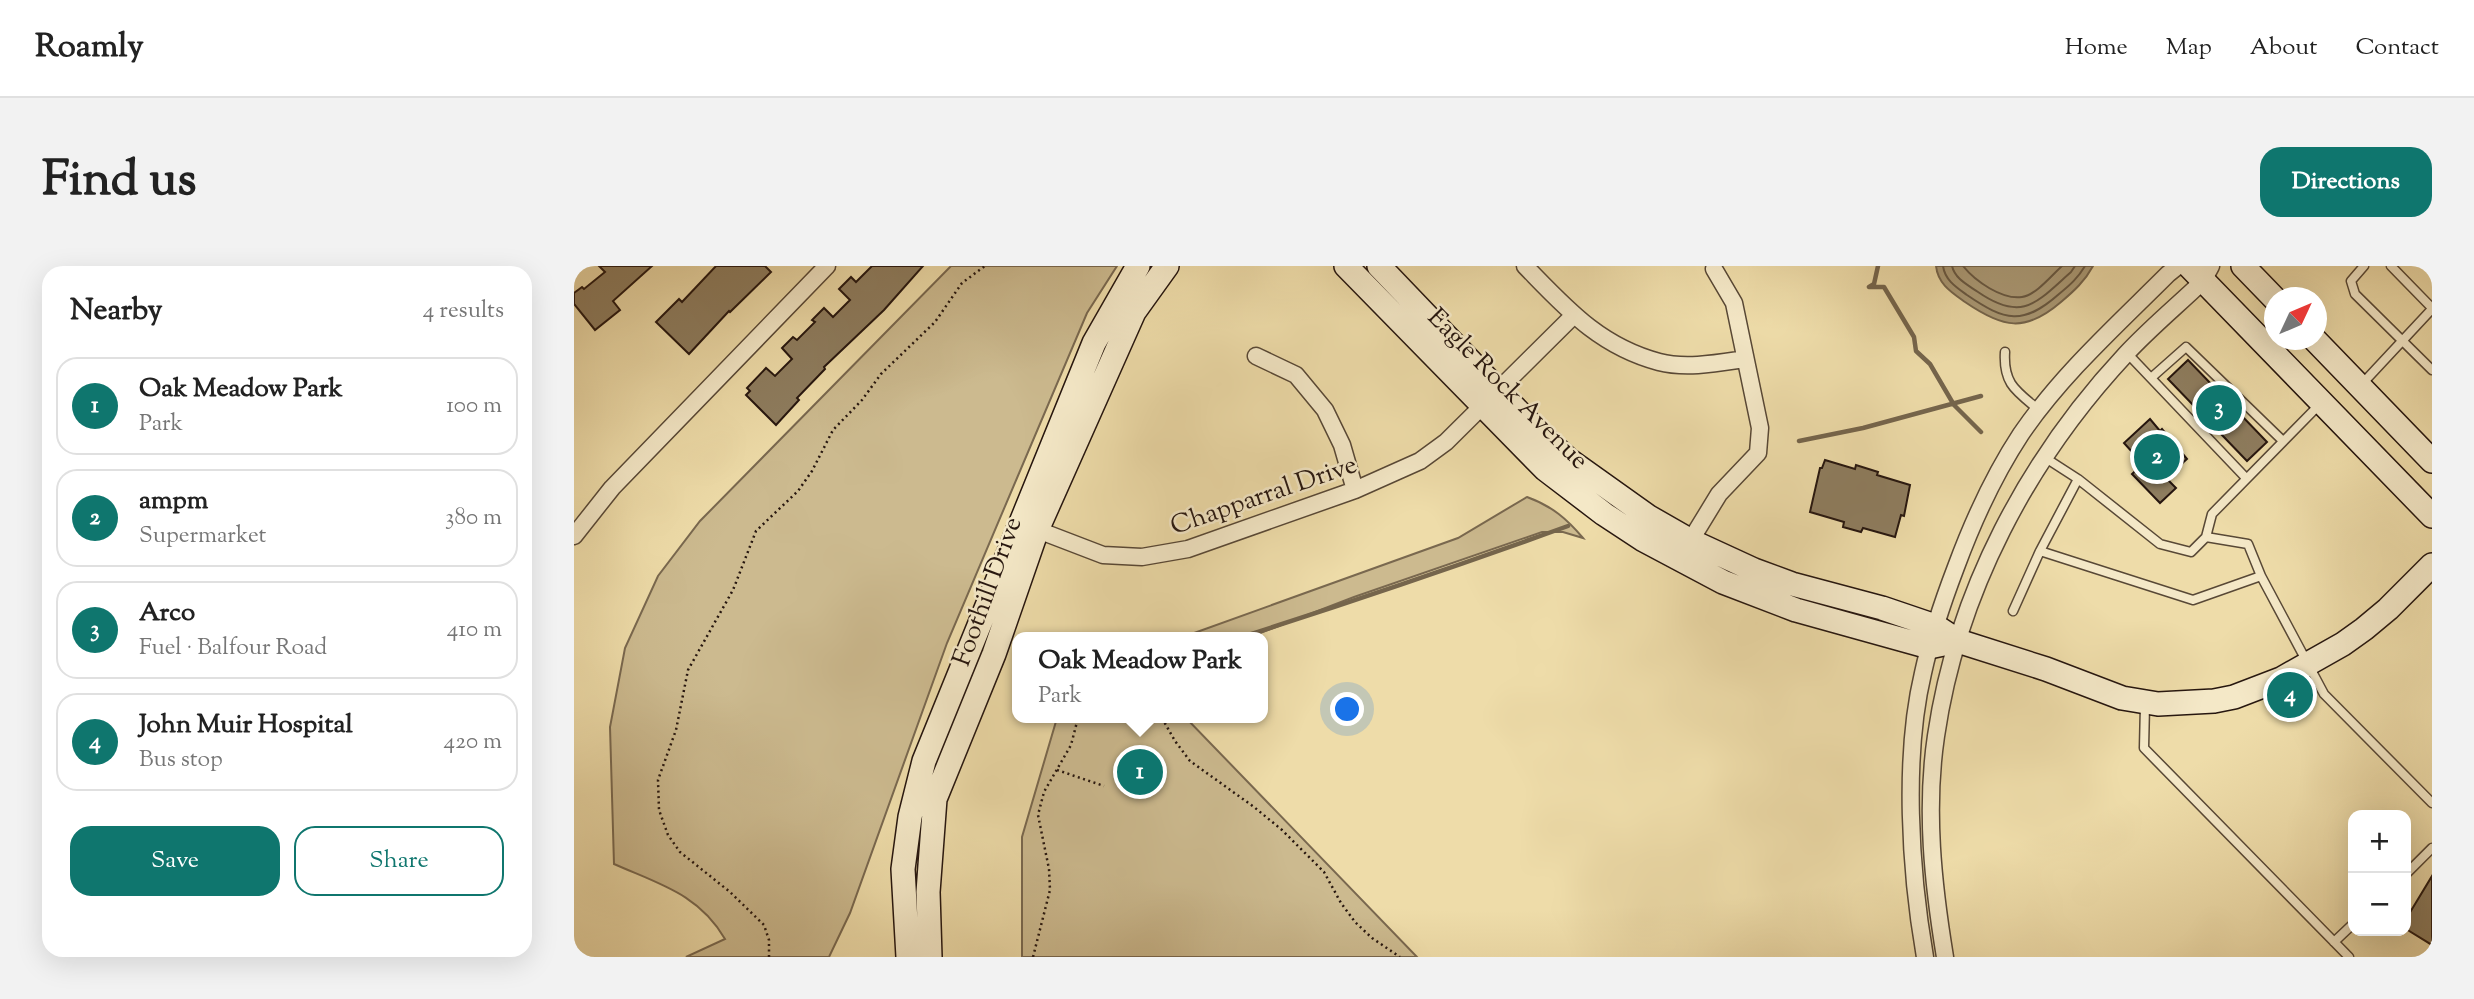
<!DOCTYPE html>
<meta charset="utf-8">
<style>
:root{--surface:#fff;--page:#f2f2f2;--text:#222;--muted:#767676;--line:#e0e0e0;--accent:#0f766e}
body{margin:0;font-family:"Sorts Mill Goudy",serif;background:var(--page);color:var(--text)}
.controls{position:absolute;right:21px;bottom:21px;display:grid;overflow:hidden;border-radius:14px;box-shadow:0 7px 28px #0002}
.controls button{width:63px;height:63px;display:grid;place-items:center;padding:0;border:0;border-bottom:2px solid var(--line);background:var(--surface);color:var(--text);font:35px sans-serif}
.compass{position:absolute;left:1690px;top:21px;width:63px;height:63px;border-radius:50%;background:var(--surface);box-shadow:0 7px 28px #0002;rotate:46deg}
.you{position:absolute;left:774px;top:444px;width:24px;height:24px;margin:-18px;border:5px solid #fff;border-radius:50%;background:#1a73e8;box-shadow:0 0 0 10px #1a73e833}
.badge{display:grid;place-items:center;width:46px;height:46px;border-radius:50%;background:var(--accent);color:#fff;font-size:23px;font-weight:700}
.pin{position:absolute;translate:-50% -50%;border:4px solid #fff;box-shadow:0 2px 7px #0006}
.popup{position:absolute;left:438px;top:366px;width:256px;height:91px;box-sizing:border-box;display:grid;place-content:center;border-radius:14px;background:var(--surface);filter:drop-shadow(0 2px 5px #0005);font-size:23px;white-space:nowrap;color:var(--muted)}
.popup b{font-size:26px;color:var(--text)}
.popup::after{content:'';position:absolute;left:50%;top:100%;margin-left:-14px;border:14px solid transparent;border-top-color:var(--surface)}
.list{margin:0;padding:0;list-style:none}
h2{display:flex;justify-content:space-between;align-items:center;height:91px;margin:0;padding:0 28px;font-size:30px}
h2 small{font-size:23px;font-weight:400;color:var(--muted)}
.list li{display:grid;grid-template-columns:46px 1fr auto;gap:21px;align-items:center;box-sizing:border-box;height:98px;margin:0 14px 14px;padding:0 14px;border:2px solid var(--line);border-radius:21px}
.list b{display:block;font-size:26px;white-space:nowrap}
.list p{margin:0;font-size:23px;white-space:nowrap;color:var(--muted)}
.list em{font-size:23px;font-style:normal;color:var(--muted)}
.actions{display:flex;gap:14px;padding:21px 28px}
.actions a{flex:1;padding:16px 0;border:2px solid var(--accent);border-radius:21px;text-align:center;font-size:24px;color:var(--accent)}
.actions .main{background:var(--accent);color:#fff}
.map{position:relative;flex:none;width:1858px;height:691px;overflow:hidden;border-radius:21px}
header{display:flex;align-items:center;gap:42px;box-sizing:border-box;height:98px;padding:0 35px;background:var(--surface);border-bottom:2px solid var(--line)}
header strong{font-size:33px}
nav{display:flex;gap:38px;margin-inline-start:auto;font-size:24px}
.intro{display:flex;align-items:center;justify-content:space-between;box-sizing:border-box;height:168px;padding:0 42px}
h1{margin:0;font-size:49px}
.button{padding:18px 32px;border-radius:21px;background:var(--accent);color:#fff;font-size:24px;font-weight:700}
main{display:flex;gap:42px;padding:0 42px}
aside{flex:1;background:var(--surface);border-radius:21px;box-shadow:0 7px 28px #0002}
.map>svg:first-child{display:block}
</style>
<header>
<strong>Roamly</strong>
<nav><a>Home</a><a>Map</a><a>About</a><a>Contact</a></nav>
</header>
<div class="intro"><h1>Find us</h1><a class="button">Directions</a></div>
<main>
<aside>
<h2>Nearby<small>4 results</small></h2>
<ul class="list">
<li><span class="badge">1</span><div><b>Oak Meadow Park</b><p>Park</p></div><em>100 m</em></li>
<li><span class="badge">2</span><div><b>ampm</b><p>Supermarket</p></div><em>380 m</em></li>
<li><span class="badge">3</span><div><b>Arco</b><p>Fuel · Balfour Road</p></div><em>410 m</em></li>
<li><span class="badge">4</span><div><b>John Muir Hospital</b><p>Bus stop</p></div><em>420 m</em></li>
</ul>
<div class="actions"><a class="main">Save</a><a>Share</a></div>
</aside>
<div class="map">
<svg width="1858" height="691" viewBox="0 0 1858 691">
<rect width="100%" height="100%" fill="#eedca9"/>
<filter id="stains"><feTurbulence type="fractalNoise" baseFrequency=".00286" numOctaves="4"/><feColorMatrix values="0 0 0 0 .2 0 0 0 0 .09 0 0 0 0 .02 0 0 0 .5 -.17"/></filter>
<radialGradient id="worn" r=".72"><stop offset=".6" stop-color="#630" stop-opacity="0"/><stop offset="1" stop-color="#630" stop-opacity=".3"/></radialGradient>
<!-- green -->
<path fill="#ccba8f" stroke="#79684f" stroke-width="2" d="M377,0h166l-30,47 -140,330 -97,270 -21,44h-143l39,-18c-26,-45 -66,-55 -111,-75l-4,-137 15,-79 33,-72 42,-55z
M953,231c25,9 40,22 56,41l-20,-6h-21l-188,65 -104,40h-67l275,-99z
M483,452h129l231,239h-395v-120z"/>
<!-- water -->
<path fill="#aa9975" stroke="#75654c" stroke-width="2" d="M1362,0h157c-8,15 -19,25 -32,36 -36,31 -58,26 -96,0 -14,-10 -27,-18 -29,-36z"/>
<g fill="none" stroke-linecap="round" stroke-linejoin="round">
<!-- shore -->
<path stroke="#685842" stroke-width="2" d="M1369,0c2,14 13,21 24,29 38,26 56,31 92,-1 11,-9 19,-16 26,-28
M1378,0c3,13 16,19 26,26 45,31 59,10 93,-20l4,-6
M1389,0c12,15 39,34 59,31 14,-2 30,-22 40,-31"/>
<!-- stream -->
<path stroke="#75654c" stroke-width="4.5" d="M1304,0l-4,18 -5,3h15l30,50 2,14 14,13 24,41 27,27
M1225,175l64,-13 118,-32
M668,371c109,-35 218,-72 326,-111"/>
</g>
<!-- building -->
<path fill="#8e7d5f" stroke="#26160f" stroke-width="2" d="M25,0h53l-39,35 7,9 -25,20 -21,-26v-11l8,-6 2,2 21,-17z
M142,0h49l6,6 -41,40 -1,-1 -40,43 -33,-32 23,-23 3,3z
M298,0h51l-39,44 -60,57 1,2 -28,29 2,2 -23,25 -30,-30 4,-4 -3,-3 19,-20 9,8 17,-17 -10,-11 11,-11 4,3 18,-18 -3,-2 12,-12 9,9 17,-17 -11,-11 12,-12 5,5z
M1614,94l79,82 -20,19 -79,-82z
M1576,153l10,12 2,-2 25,30 -21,19 10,10 -16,15 -28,-29 11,-10 -19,-21z
M1251,194l30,9 1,-4 22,7 -1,3 33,10 -6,31 -3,-1 -6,22 -32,-9 -2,4 -18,-5 1,-5 -34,-10 10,-44h2z
M1858,610v69l-26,-16v-10z"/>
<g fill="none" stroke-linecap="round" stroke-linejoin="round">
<defs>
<path id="lane" d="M1790,0l-13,15 4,13 77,76
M1817,0l41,42
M1431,86c-2,32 11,39 34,58
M1553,87l119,125
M1577,112l35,-31 97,94
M1788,118l70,-75
M1470,191l34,22
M1632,271l42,7 13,32
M1466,285l38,-72 82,65 31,8 15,-15 6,-23 108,-110
M1439,345l27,-60 153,49 68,-24 63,118 108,109
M1571,439l-1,43 205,209
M1832,608l26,-26
M1760,676l19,-18"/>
<path id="street" d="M951,0c41,42 74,80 134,96 27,7 59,1 86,-3
M682,90l40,19 29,35 17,35 13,45
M456,261l73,28 39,2 46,-8 167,-59 65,-29 26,-19 127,-126
M0,270l38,-48 215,-222
M1112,282l33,-54 39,-41 2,-25 -26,-125 -20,-34
M1351,691c-15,-86 -22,-200 -2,-284 8,-37 20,-72 33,-106 17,-46 38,-92 65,-133 41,-60 96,-109 147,-160l10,-8
M1371,691c-12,-73 -20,-147 -9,-221 21,-144 92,-277 190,-382 24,-26 52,-49 77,-73l8,-15"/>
<path id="secondary" d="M772,0l199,203 59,45 38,25 81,43 73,28 133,37 29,-6
M805,0l157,164 33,30 80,57 42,24 63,29 38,14 90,24 53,18 23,15 88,28 76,29 36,6 56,-3 20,-4 47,-18 62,-35 21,-15 24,-20 44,-44
M1615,0l243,250
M1669,0l31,32
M1741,74l117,121
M334,691l-5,-88 7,-52 14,-56 170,-418 44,-77
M356,691l-2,-65 7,-93 59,-145 43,-124 97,-218 33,-46"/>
</defs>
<!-- lane casing -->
<use href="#lane" stroke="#584836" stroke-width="11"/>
<!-- street casing -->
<use href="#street" stroke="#584836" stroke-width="19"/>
<!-- secondary casing -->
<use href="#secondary" stroke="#26160f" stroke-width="26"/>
<!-- path -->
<path stroke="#26160f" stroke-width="2.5" stroke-dasharray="2 3.5" stroke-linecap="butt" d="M588,452l13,23 15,20 64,46 28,23 42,42 17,31 14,19 17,16 28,19
M483,504l47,16
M195,691v-17l-5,-15 -34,-33 -50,-40 -12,-17 -9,-25 -1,-30 18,-50 12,-60 45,-80 23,-59 42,-40 14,-20 21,-41 29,-30 19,-26 54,-52 27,-39 23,-17
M459,691l17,-67 -1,-21 -11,-54 6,-23 27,-47 7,-27"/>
<!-- lane -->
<use href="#lane" stroke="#f4e8c7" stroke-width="8"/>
<!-- street -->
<use href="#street" stroke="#f4e8c7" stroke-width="16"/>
<!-- secondary -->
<use href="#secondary" stroke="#f4e8c7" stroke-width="23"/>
</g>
<g text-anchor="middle" stroke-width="5" stroke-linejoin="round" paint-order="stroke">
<!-- street labels -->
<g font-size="26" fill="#26160f" stroke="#f4e8c7">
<text transform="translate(935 122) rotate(45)" y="9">Eagle Rock Avenue</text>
<text transform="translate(689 228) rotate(-19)" y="9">Chapparral Drive</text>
<text transform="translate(412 325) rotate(-70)" y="9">Foothill Drive</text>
</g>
</g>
<rect width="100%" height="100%" filter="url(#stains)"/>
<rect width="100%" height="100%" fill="url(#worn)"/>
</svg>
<div class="controls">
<button>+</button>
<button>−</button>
</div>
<svg class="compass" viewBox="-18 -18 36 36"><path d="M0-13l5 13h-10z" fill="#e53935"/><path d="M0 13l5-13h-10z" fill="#767676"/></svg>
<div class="you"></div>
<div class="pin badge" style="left:566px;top:506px">1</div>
<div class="popup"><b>Oak Meadow Park</b>Park</div>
<div class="pin badge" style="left:1583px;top:191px">2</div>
<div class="pin badge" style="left:1645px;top:142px">3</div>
<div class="pin badge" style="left:1716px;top:429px">4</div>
</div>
</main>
